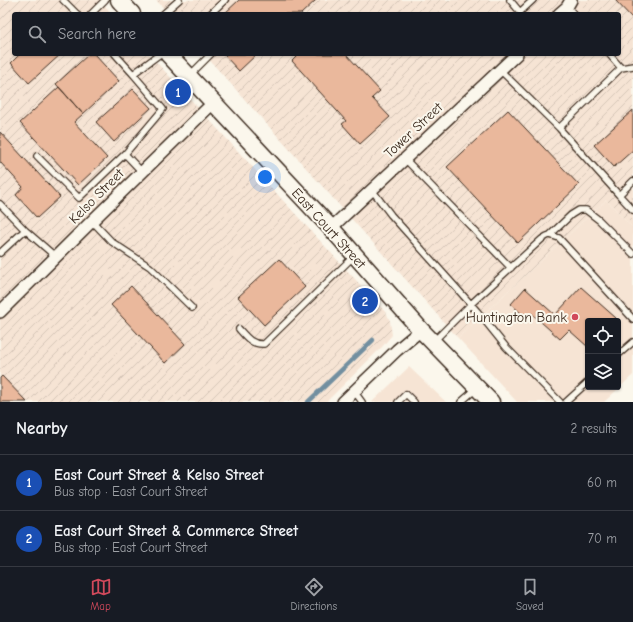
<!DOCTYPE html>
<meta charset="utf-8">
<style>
:root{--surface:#171b24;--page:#20242c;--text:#f1f3f6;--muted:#9ea1a6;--line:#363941;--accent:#d1495b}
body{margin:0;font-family:"Comic Neue",sans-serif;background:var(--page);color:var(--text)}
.controls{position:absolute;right:12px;bottom:12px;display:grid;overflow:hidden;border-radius:4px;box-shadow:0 1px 3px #0004}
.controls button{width:36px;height:36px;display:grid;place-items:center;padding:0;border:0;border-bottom:1px solid var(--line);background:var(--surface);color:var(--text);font:20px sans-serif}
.you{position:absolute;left:265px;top:177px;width:14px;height:14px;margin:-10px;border:3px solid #fff;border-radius:50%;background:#1a73e8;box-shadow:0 0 0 6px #1a73e833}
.badge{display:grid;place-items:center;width:26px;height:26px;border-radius:50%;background:var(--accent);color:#fff;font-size:13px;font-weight:700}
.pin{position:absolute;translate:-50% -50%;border:2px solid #fff;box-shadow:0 1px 4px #0006}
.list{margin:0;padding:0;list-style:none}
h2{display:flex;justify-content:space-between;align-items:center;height:52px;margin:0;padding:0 16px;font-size:17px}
h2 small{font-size:13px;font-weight:400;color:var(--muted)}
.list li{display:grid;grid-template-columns:26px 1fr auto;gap:12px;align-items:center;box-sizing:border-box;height:56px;padding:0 16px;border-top:1px solid var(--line)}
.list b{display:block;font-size:15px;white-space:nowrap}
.list p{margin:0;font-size:13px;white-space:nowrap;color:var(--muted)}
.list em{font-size:13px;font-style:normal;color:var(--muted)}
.icon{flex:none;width:22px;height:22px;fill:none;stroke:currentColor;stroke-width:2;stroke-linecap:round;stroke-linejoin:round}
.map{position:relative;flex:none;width:633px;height:402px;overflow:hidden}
.search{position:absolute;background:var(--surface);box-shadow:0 1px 3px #0004;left:12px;right:12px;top:12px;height:44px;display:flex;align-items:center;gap:10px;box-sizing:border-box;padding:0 14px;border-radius:4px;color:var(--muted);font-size:15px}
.sheet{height:164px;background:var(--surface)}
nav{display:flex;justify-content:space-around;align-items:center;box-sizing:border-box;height:56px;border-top:1px solid var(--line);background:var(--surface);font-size:11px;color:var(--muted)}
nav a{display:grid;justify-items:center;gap:2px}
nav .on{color:var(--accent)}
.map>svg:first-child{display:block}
</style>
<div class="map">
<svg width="633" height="402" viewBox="0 0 633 402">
<defs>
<pattern id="industrial-furrows" width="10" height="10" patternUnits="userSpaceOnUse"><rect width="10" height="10" fill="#f6e4d4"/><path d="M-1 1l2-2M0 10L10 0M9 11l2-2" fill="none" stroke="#d4c4b6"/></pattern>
</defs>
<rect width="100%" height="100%" fill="#fbf7ec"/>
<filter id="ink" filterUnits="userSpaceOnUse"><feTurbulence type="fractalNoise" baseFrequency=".025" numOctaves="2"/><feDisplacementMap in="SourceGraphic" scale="8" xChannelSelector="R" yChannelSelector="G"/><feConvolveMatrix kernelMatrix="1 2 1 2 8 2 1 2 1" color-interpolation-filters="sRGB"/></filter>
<g filter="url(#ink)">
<!-- built -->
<path fill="#f6e4d4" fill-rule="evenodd" d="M606,200l27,28v147l-29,27h-87l-59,-64zM588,321h30v66h-30z
M409,367l37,35h-74z"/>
<!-- industrial -->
<path fill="url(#industrial-furrows)" d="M0,0h100l12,14h-98v40h135l238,260 3,7 2,14 -10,12 -56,55h-326z
M156,0h477v228l-27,-28 -148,138 -254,-284h415v-40h-450z"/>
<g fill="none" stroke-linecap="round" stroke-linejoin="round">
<!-- stream -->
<path stroke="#728fa0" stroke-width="4.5" d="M308,402l65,-62"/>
</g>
<!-- building -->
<path fill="#eab89c" stroke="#3b2a1e" d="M239,0h77l-15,14h-77z
M615,0h18v19z
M20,54h41l-32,29 -18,-20z
M89,54h5l25,27 -36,33 -27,-30z
M227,54h30l-18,17 -14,-15z
M299,54h47l34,37 -8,7 18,19 -30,27 -18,-20 4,-3 -54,-60z
M59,87l24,27 -9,8 33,36 -29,27 -58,-62z
M133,89l18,19 -37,34 -18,-20z
M508,110l71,75 -61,58 -71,-76z
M633,110v40l-19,17 -20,-22z
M0,132l60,65 -23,21 -21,-23 7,-8 -23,-25z
M279,259l26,28 -41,38 -26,-28z
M131,286l54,58 -20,19 -54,-58z
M581,287l35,31 -2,3h-26v26l-19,-17 -9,9 -29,-26 -5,5 -15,-14 14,-16 30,27z
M2,376l25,26h-27v-24z"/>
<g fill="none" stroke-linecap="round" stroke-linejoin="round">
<defs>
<path id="lane" d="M63,0l14,14
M510,0l10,12 13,-12
M567,7l7,7
M91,14l14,-14
M163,14l16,-14
M210,14l15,-14
M115,54l18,20 30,35 -38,45 17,18
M609,54l12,14 12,-2
M500,70l59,58 60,67
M133,74l27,-20
M190,75l21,-21
M559,128l62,-60
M37,156l42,42 46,-44
M405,159l106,109
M633,181l-14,14 14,15
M372,190l19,25 86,96 29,36 54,55
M0,204l25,26
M92,221l20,21 38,25 42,41
M550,235l21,-20 8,-5h7l13,10 34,34
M0,253l25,-23 31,27
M239,329c7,8 13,16 25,15l90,-88
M433,342l38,-38 71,-65 5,-3 3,-1 9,3 74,81
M618,355l15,-13
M354,391l8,11
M398,402l8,-8 8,8
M461,402l15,-13
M566,402l22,-20"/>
<path id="street" d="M559,14l8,-7 4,-7
M331,228l186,-174
M0,312l92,-91 121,-118
M343,402l54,-52 24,-20"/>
<path id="secondary" d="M119,0l13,14
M168,54l163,174 90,102 70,72"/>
</defs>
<!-- lane casing -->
<use href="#lane" stroke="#3b2a1e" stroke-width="8"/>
<!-- street casing -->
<use href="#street" stroke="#3b2a1e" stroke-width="14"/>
<!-- secondary casing -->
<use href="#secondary" stroke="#3b2a1e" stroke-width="19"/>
<!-- lane -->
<use href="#lane" stroke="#fbf7ec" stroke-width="5.5"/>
<!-- street -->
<use href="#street" stroke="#fbf7ec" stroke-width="11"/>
<!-- secondary -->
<use href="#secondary" stroke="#fbf7ec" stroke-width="16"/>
</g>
</g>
<!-- markers -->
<circle fill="#d1495b" stroke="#fbf7ec" stroke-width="1.5" cx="575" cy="317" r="4"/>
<g text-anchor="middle" stroke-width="4" stroke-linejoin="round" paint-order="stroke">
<!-- street labels -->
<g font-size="14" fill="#3b2a1e" stroke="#fbf7ec">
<text transform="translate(413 130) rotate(-43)" y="5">Tower Street</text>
<text transform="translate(96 196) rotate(-45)" y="5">Kelso Street</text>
<text transform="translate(329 228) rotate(48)" y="5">East Court Street</text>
</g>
<!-- poi labels -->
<g font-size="14" fill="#3b2a1e" stroke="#fbf7ec" text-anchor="end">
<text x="567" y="322">Huntington Bank</text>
</g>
</g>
</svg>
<div class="controls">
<button><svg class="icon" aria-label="locate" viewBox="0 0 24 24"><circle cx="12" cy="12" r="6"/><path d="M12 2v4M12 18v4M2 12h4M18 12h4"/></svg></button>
<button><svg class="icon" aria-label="layers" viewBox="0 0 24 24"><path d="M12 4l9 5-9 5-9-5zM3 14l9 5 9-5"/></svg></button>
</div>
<div class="you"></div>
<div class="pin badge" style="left:178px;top:92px;background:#1a4fb4">1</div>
<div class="pin badge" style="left:365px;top:301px;background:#1a4fb4">2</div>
<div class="search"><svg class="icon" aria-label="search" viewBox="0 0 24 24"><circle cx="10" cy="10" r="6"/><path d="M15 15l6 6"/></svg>Search here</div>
</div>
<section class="sheet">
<h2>Nearby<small>2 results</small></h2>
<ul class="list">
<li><span class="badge" style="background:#1a4fb4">1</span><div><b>East Court Street &amp; Kelso Street</b><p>Bus stop · East Court Street</p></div><em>60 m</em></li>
<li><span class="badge" style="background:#1a4fb4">2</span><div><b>East Court Street &amp; Commerce Street</b><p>Bus stop · East Court Street</p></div><em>70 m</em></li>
</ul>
</section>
<nav>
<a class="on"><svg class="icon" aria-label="map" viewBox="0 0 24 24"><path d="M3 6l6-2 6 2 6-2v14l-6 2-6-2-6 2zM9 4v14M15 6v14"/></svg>Map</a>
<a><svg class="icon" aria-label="directions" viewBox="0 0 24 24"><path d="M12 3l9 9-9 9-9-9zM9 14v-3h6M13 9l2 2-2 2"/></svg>Directions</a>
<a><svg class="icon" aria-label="saved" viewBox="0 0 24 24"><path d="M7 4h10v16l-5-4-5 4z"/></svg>Saved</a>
</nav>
